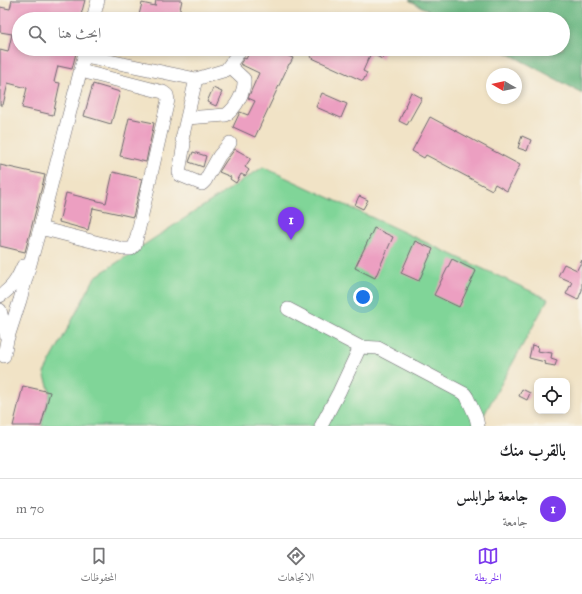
<!DOCTYPE html>
<html lang="ar">
<meta charset="utf-8">
<style>
:root{--surface:#fff;--page:#f2f2f2;--text:#202124;--muted:#757577;--line:#e0e0e0;--accent:#7c3aed}
body{margin:0;font-family:"IM FELL Great Primer",Amiri,serif;background:var(--page);color:var(--text);direction:rtl}
.controls{position:absolute;right:12px;bottom:12px;display:grid;overflow:hidden;border-radius:8px;box-shadow:0 2px 6px #0003}
.controls button{width:36px;height:36px;display:grid;place-items:center;padding:0;border:0;border-bottom:1px solid var(--line);background:var(--surface);color:var(--text);font:20px sans-serif}
.compass{position:absolute;left:486px;top:68px;width:36px;height:36px;border-radius:50%;background:var(--surface);box-shadow:0 2px 6px #0003;rotate:279deg}
.you{position:absolute;left:363px;top:297px;width:14px;height:14px;margin:-10px;border:3px solid #fff;border-radius:50%;background:#1a73e8;box-shadow:0 0 0 6px #1a73e833}
.badge{display:grid;place-items:center;width:26px;height:26px;border-radius:50%;background:var(--accent);color:#fff;font-size:13px;font-weight:700}
.pin{position:absolute;translate:-50% -33px;filter:drop-shadow(0 1px 2px #0008)}
.pin::after{content:'';position:absolute;top:21px;width:14px;height:12px;background:inherit;clip-path:polygon(0 0,100% 0,50% 100%)}
.list{margin:0;padding:0;list-style:none}
h2{display:flex;justify-content:space-between;align-items:center;height:52px;margin:0;padding:0 16px;font-size:17px}
h2 small{font-size:13px;font-weight:400;color:var(--muted)}
.list li{display:grid;grid-template-columns:26px 1fr auto;gap:12px;align-items:center;box-sizing:border-box;height:60px;padding:0 16px;border-top:1px solid var(--line)}
.list b{display:block;font-size:15px;white-space:nowrap}
.list p{margin:0;font-size:13px;white-space:nowrap;color:var(--muted)}
.list em{font-size:13px;font-style:normal;color:var(--muted)}
.icon{flex:none;width:22px;height:22px;fill:none;stroke:currentColor;stroke-width:2;stroke-linecap:round;stroke-linejoin:round}
.map{position:relative;flex:none;width:582px;height:426px;overflow:hidden;direction:ltr}
.search{position:absolute;background:var(--surface);box-shadow:0 2px 6px #0003;left:12px;right:12px;top:12px;height:44px;display:flex;align-items:center;gap:10px;box-sizing:border-box;padding:0 14px;border-radius:22px;color:var(--muted);font-size:15px}
.sheet{height:112px;background:var(--surface)}
nav{display:flex;justify-content:space-around;align-items:center;box-sizing:border-box;height:56px;border-top:1px solid var(--line);background:var(--surface);font-size:11px;color:var(--muted)}
nav a{display:grid;justify-items:center;gap:2px}
nav .on{color:var(--accent)}
.map>svg:first-child{display:block}
</style>
<div class="map">
<svg width="582" height="426" viewBox="0 0 582 426">
<rect width="100%" height="100%" fill="#f7f3e8"/>
<filter id="ink" filterUnits="userSpaceOnUse"><feTurbulence type="fractalNoise" baseFrequency=".025" numOctaves="2"/><feDisplacementMap in="SourceGraphic" scale="8" xChannelSelector="R" yChannelSelector="G"/><feConvolveMatrix kernelMatrix="1 2 1 2 8 2 1 2 1" color-interpolation-filters="sRGB"/></filter>
<filter id="wash" filterUnits="userSpaceOnUse"><feTurbulence type="fractalNoise" baseFrequency=".012" numOctaves="4" result="noise"/><feDisplacementMap in="SourceGraphic" scale="16" xChannelSelector="R" yChannelSelector="G"/><feGaussianBlur stdDeviation="0.9" result="paint"/><feColorMatrix in="noise" values="0 0 0 0 0 0 0 0 0 0 0 0 0 0 0 0 0 1.4 0 .05"/><feComposite in="paint" operator="in"/></filter>
<g filter="url(#wash)">
<rect width="100%" height="100%" fill="#f1e3c6"/>
<!-- green -->
<path fill="#80d598" stroke="#517c6a" d="M263,167l285,132 -68,123 6,4h-445l9,-34 -6,-19 51,-96z"/>
<!-- forest -->
<path fill="#68b680" stroke="#456c5e" d="M409,0h173v93l-82,-44h63v-30h-119z"/>
<g id="blocks">
<!-- building -->
<path fill="#ec9fc1" d="M12,0h73l-5,19h-61v30h58l-5,20 -14,-3 -4,16 6,1 -7,32 -31,-7 5,-20 -19,-5 -5,22h-3v-55l8,2 4,-18 -12,-2v-25l10,2z
M156,0h26l-4,19h-40l4,-16 13,3z
M251,49h22l20,9 -3,6h-1l-34,73 -22,-10 7,-15 8,3 7,-14 -7,-3 11,-25 -19,-9 4,-6 2,1z
M314,49h64l7,3 -3,7 -11,-6 -8,18 4,2 -4,8 -53,-24z
M93,84l27,8 -9,32 -27,-8z
M213,88l9,4 -6,14 -9,-4z
M411,92l11,6 -15,27 -8,-4 7,-15h-1z
M322,93l25,11 -6,14 -25,-11z
M430,117l90,48 -13,26 -12,-7 -3,6 -66,-35 -2,3 -12,-7z
M129,118l25,5 -8,39 -26,-6z
M522,136l9,4 -4,11 -9,-3z
M235,149l16,9 -6,9 4,3 -4,6 -4,-2 -5,9 -6,-4 1,-2 -12,-5 7,-11z
M193,152l13,4 -3,11 -14,-5z
M0,165l45,10 -20,77 -25,-6z
M113,172l29,7 -9,38 -40,-9 -5,22 -29,-8 7,-29 40,10z
M359,196l9,4 -5,9 -8,-4z
M374,228l19,9 -18,41 -20,-10z
M415,241l18,8 -14,32 -18,-8z
M452,259l24,12 -17,36 -25,-12z
M582,260v30l-4,10 -12,-6 6,-12 -14,-6 6,-12 13,6z
M532,345l6,2 -1,4 15,2 -1,5 6,2 -2,6 -11,-2 1,-2 -16,-4z
M23,386l27,6 -9,34h-28z
M522,389l8,4 -3,7 -8,-4z"/>
</g>
</g>
<g filter="url(#ink)">
<use href="#blocks" fill-opacity="0" stroke="#6a666c" stroke-width="1"/>
<g fill="none" stroke-linecap="round" stroke-linejoin="round">
<defs>
<path id="minor" d="M93,19l5,-19
M85,56l111,23 30,-9 15,-21
M196,79l-14,60 2,5 -5,28 1,3 22,9 3,-3 14,-25 11,-13
M187,118l39,-3c10,-7 19,-23 18,-36l-14,-13
M40,228l83,21h8l4,-4 33,-145 -1,-5 -4,-3 -82,-21
M0,296c13,-9 17,-16 23,-30
M288,309l72,38 18,1 87,46 2,3 9,20 2,9
M0,310l7,28
M4,356l3,-16 13,-40 20,-72 46,-179
M321,426l18,-34 21,-45"/>
</defs>
<!-- minor casing -->
<use href="#minor" stroke="#6a666c" stroke-width="14"/>
<!-- minor -->
<use href="#minor" stroke="#fff" stroke-width="13"/>
</g>
</g>
</svg>
<div class="controls">
<button><svg class="icon" aria-label="locate" viewBox="0 0 24 24"><circle cx="12" cy="12" r="6"/><path d="M12 2v4M12 18v4M2 12h4M18 12h4"/></svg></button>
</div>
<svg class="compass" viewBox="-18 -18 36 36"><path d="M0-13l5 13h-10z" fill="#e53935"/><path d="M0 13l5-13h-10z" fill="#757577"/></svg>
<div class="you"></div>
<div class="pin badge" style="left:291px;top:240px">1</div>
<div class="search"><svg class="icon" aria-label="search" viewBox="0 0 24 24"><circle cx="10" cy="10" r="6"/><path d="M15 15l6 6"/></svg>ابحث هنا</div>
</div>
<section class="sheet">
<h2>بالقرب منك<small></small></h2>
<ul class="list">
<li><span class="badge">1</span><div><b>جامعة طرابلس</b><p>جامعة</p></div><em>70 m</em></li>
</ul>
</section>
<nav>
<a class="on"><svg class="icon" aria-label="map" viewBox="0 0 24 24"><path d="M3 6l6-2 6 2 6-2v14l-6 2-6-2-6 2zM9 4v14M15 6v14"/></svg>الخريطة</a>
<a><svg class="icon" aria-label="directions" viewBox="0 0 24 24"><path d="M12 3l9 9-9 9-9-9zM9 14v-3h6M13 9l2 2-2 2"/></svg>الاتجاهات</a>
<a><svg class="icon" aria-label="saved" viewBox="0 0 24 24"><path d="M7 4h10v16l-5-4-5 4z"/></svg>المحفوظات</a>
</nav>
